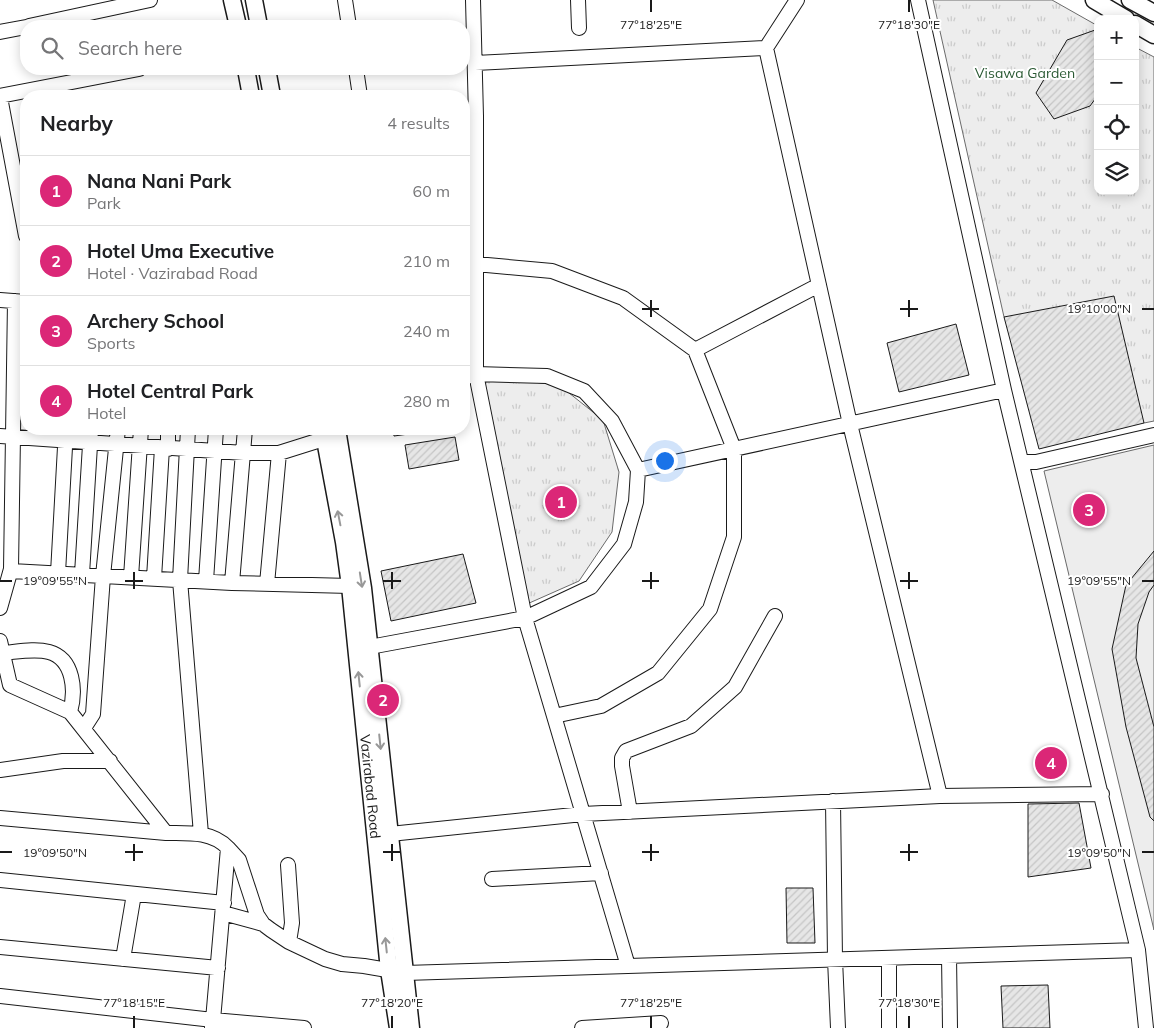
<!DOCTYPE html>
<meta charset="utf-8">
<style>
:root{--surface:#fff;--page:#f2f2f2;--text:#202124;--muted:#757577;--line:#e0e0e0;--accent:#db2777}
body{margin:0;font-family:Mulish,sans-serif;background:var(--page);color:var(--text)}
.controls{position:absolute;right:15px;top:15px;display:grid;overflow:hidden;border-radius:10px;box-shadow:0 2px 12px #0003}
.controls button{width:45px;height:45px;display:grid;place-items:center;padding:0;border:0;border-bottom:1px solid var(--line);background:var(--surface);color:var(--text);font:25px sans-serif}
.you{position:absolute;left:664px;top:460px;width:18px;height:18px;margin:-12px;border:4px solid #fff;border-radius:50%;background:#1a73e8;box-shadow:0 0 0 8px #1a73e833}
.badge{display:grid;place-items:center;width:32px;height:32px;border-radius:50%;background:var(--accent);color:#fff;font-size:16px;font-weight:700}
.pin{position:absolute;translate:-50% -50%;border:2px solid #fff;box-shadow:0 1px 5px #0006}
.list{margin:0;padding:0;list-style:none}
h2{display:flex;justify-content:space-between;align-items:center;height:65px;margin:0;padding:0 20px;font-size:21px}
h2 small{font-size:16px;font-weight:400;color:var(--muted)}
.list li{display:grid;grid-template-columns:32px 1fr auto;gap:15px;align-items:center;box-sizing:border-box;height:70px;padding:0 20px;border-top:1px solid var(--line)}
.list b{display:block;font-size:19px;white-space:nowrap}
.list p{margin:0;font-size:16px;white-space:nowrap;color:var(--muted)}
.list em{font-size:16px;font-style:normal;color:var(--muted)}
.icon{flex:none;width:28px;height:28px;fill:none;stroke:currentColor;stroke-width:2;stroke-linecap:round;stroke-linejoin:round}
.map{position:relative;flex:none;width:1154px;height:1028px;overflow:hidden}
.search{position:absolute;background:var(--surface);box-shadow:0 2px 12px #0003;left:20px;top:20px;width:450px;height:55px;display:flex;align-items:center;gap:12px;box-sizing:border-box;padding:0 18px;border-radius:20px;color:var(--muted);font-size:19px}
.panel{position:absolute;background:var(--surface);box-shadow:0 2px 12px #0003;left:20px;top:90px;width:450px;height:345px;border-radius:20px}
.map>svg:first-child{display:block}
</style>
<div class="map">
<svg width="1154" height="1028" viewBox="0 0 1154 1028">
<defs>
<pattern id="grass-tufts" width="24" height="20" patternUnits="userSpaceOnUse" patternTransform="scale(1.25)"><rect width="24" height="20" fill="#ededed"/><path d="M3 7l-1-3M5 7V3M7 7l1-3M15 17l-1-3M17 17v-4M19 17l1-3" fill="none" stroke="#cbcbcb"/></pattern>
<pattern id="building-hatch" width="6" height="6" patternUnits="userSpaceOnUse" patternTransform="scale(1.25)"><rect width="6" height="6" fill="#e6e6e6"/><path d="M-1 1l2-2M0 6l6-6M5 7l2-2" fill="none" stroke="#c5c5c5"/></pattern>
</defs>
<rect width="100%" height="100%" fill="#fff"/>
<!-- grass -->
<path fill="url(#grass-tufts)" stroke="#6a6a6a" d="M933,0h119l46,26v165h37v-144l19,10v364l-10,2 -140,-106z
M517,380l42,5 44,35 16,52 -7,60 -33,49 -52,23 -45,-222z"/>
<!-- built -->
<path fill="#ededed" stroke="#6a6a6a" d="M1154,445v485l-110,-459z"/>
<!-- building -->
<path fill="url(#building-hatch)" stroke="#1a1a1a" d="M1098,29v66l-8,11 -36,13 -18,-26 31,-53z
M1114,296l30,127 -105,26 -35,-132z
M956,324l13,51 -70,17 -12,-49z
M393,429h22l1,4 -22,3z
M455,437l4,23 -50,9 -4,-24z
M1154,551v34l-5,7 -11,32 -2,34 18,69v94l-4,-4 -24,-90 -14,-78 14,-64z
M463,554l13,49 -85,18 -10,-50z
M1079,803l12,65 -63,9v-73z
M786,888h27l2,55h-28z
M1048,985l2,43h-47l-2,-42z"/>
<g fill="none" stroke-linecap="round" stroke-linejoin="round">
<defs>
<path id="minor" d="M345,0l4,26
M473,0l3,116v258l49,244 103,348
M578,0l1,28
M918,0l86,390 134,560 8,78
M29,26l121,-26
M0,32l26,-5
M766,48l84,376 90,372
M475,63l291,-15 31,-48
M356,69l4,27
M0,96l139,-27
M0,97l26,139
M476,264l76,7 71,27 72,52 39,99v88l-24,72 -52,64 -57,33 -47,10
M0,300l26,2
M695,350l124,-65
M188,429l-8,151 21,254
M0,436l244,17h35l54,-17
M168,449v-20
M1022,462h14l118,-27
M638,470l366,-80
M11,571l221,12 118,3
M58,573l8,-144
M82,574l9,-145
M131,577l10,-148
M154,578l8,-130
M206,581l10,-152
M232,583l13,-154
M267,584l12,-131
M0,608l11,-39 4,-268
M0,641l10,44 60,27 96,121c22,0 46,-2 62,15l-15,172 91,8
M359,649l166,-31 66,-31 33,-43 12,-42 2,-32 -26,-49 -28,-30 -37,-15 -71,-2 -12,3
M2,653c14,-1 33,-5 47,-1 25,7 27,39 21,60
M84,728l9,-14 10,-138 15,-147
M0,770l63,-9h47
M833,801l2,158 3,69
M630,812l-8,-46v-8l4,-7 65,-25 44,-39 40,-71
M0,818l166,15
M390,834l193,-20 357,-18 162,-2
M228,848l11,12 18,55 6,9 8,6 18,12 36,17 17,5 22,2 41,7 733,-23
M288,865l4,58 -3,19
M492,879l109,-6
M0,880l224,23
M223,913l40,11
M0,947l218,21
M949,956l1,72
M889,958v70
M123,959l11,-65
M0,996l213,24 -1,7
M582,1028l79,-5"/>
<g id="major">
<path d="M232,0l6,26"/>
<path d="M254,0l5,26"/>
<path d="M1094,0l32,19"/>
<path d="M1130,0l24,13"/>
<path d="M1135,24l19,11"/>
<path d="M246,69l5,27"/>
<path d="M267,69l5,27"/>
<path id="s1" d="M323,429l21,113 6,44 39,384 9,58"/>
<path d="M337,429l26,159 48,440"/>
</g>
</defs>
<!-- minor casing -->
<use href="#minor" stroke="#1a1a1a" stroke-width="16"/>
<!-- major casing -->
<use href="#major" stroke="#1a1a1a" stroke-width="19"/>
<!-- minor -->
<use href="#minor" stroke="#fff" stroke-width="14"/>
<!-- major -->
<use href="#major" stroke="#fff" stroke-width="16"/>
</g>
<!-- one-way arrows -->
<defs><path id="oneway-shaft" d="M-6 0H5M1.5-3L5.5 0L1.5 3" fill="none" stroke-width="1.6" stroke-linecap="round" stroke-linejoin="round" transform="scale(1.25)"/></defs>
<g stroke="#989898">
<use href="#oneway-shaft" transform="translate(339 518) rotate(-101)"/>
<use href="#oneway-shaft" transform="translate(361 580) rotate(81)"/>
<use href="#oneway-shaft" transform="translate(359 679) rotate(-96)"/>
<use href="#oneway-shaft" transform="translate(380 742) rotate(84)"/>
<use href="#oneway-shaft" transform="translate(386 945) rotate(-96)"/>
</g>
<!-- ticks -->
<path fill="none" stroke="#1a1a1a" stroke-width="2" d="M651,0v12M909,0v12M651,300v17M909,300v17M642,309h17M900,309h18M1142,309h12M134,572v17M392,572v17M651,572v17M909,572v17M0,581h12M125,581h18M383,581h18M642,581h17M900,581h18M1142,581h12M134,844v17M392,844v17M651,844v17M909,844v17M0,852h12M125,852h18M383,852h18M642,852h17M900,852h18M1142,852h12M134,1016v12M392,1016v12M651,1016v12M909,1016v12"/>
<g text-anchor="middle" stroke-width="4" stroke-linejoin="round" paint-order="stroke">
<!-- park labels -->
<g font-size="14" fill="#2b5a34" stroke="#fff">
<text x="1025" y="78">Visawa Garden</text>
</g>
<!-- street labels -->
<g font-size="14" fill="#1a1a1a" stroke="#fff">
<text dy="5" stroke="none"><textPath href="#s1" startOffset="361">Vazirabad Road</textPath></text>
</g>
</g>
<g font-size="12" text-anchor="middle" fill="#1a1a1a" stroke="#fff" stroke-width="4" stroke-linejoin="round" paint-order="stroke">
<text x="651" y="29">77°18'25"E</text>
<text x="909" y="29">77°18'30"E</text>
<text x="1099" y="313">19°10'00"N</text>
<text x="55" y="585">19°09'55"N</text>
<text x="1099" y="585">19°09'55"N</text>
<text x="55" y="857">19°09'50"N</text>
<text x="1099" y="857">19°09'50"N</text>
<text x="134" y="1007">77°18'15"E</text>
<text x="392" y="1007">77°18'20"E</text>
<text x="651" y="1007">77°18'25"E</text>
<text x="909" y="1007">77°18'30"E</text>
</g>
</svg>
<div class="controls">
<button>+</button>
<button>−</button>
<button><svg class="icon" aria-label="locate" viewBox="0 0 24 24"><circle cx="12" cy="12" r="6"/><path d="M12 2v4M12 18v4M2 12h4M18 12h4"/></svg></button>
<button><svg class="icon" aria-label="layers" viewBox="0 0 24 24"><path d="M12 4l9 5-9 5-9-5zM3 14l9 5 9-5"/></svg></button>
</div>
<div class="you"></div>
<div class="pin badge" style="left:561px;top:502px">1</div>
<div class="pin badge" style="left:383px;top:700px">2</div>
<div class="pin badge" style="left:1089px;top:510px">3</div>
<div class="pin badge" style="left:1051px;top:763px">4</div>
<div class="search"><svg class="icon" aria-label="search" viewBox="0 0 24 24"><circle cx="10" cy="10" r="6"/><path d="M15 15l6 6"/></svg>Search here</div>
<section class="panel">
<h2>Nearby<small>4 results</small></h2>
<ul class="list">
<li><span class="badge">1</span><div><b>Nana Nani Park</b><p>Park</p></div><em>60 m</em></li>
<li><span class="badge">2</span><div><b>Hotel Uma Executive</b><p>Hotel · Vazirabad Road</p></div><em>210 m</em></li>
<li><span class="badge">3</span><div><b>Archery School</b><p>Sports</p></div><em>240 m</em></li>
<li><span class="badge">4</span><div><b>Hotel Central Park</b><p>Hotel</p></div><em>280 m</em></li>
</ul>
</section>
</div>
